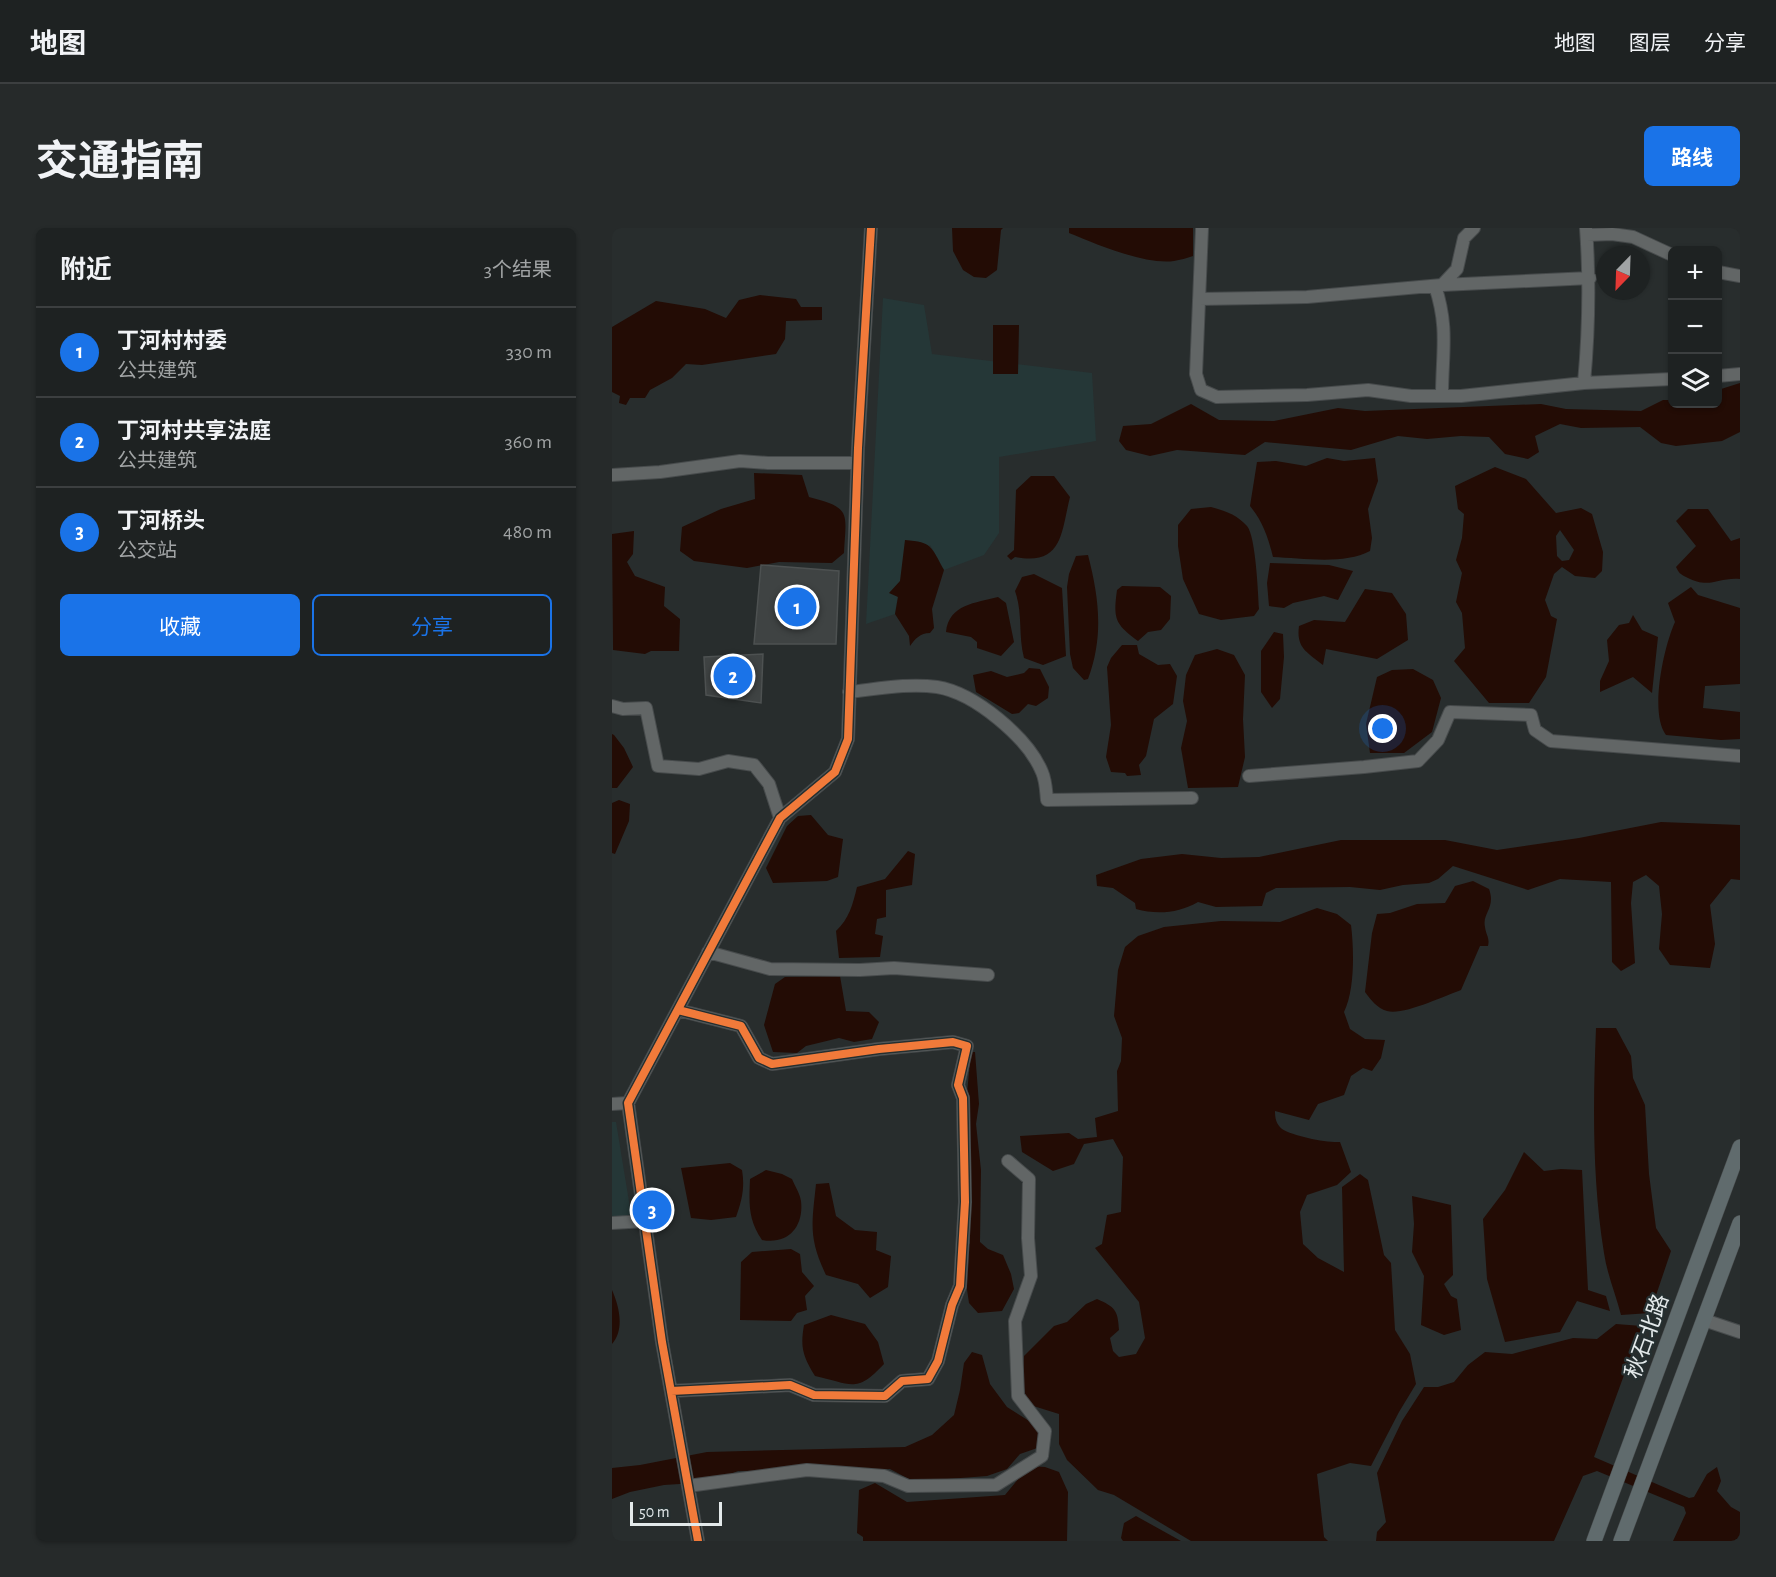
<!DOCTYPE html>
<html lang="zh">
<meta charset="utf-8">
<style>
:root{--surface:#1e2222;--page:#262a2a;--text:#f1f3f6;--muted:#a1a4a5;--line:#3c3f40;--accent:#1a73e8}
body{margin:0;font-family:"Alegreya Sans","Noto Sans SC",sans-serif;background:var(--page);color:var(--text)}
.controls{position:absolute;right:18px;top:18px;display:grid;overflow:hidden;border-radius:9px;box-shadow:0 2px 4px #0004}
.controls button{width:54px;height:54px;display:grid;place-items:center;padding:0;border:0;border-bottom:2px solid var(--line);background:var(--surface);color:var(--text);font:30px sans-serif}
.compass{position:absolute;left:984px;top:18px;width:54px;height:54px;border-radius:50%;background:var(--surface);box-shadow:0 2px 4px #0004;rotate:203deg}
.scale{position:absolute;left:18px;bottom:15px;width:92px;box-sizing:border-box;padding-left:6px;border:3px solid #e3e9ea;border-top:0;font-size:16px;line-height:21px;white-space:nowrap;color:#e3e9ea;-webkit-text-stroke:4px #252f30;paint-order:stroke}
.you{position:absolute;left:771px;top:501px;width:21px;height:21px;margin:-15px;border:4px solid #fff;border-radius:50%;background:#1a73e8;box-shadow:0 0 0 9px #1a73e833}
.badge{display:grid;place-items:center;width:39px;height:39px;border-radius:50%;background:var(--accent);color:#fff;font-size:20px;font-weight:700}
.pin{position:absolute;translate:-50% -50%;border:3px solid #fff;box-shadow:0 2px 6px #0006}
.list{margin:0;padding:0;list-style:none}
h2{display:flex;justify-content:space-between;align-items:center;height:78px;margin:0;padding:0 24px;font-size:26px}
h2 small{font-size:20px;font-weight:400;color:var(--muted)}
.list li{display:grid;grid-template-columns:39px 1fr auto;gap:18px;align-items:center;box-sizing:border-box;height:90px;padding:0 24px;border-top:2px solid var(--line)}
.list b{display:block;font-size:22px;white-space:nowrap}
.list p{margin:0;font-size:20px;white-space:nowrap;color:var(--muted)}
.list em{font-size:20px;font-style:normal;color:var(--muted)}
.actions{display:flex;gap:12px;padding:18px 24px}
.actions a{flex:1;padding:14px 0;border:2px solid var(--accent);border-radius:9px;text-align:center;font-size:21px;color:var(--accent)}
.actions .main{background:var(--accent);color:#fff}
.icon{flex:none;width:33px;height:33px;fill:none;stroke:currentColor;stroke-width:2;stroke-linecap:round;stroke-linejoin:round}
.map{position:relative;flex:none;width:1128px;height:1313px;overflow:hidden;border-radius:9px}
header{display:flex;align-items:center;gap:36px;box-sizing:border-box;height:84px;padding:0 30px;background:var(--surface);border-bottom:2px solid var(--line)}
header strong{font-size:28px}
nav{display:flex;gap:33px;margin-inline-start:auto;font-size:21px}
.intro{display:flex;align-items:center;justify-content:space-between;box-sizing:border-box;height:144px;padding:0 36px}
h1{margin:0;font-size:42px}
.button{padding:15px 27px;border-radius:9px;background:var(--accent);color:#fff;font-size:21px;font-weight:700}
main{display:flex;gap:36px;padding:0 36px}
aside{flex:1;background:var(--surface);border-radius:9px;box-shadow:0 2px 4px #0004}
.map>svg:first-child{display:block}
</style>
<header>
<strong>地图</strong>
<nav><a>地图</a><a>图层</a><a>分享</a></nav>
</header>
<div class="intro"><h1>交通指南</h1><a class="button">路线</a></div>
<main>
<aside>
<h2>附近<small>3个结果</small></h2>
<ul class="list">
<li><span class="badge">1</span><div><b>丁河村村委</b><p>公共建筑</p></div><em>330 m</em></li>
<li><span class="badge">2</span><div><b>丁河村共享法庭</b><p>公共建筑</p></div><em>360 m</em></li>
<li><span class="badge">3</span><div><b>丁河桥头</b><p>公交站</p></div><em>480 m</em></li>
</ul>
<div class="actions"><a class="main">收藏</a><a>分享</a></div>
</aside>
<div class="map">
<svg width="1128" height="1313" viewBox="0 0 1128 1313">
<rect width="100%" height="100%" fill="#282d2d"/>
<!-- built -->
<path fill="#253737" d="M271,70l41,7 8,49 160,19 4,68 -97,16v76l-15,22 -40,15 -14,-25 -30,36 -5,33 -29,10z
M0,894h4l16,98 -20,1z"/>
<!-- water -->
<path fill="#230c05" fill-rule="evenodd" d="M340,0h51l-2,2 -4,40 -11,8 -12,-1 -11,-7 -10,-19z
M457,0h124v28c-6,2 -13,4 -19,5 -29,4 -78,-17 -105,-28z
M148,67l36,4 5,8h21v13l-36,1 -1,18 -9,15 -74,11 -16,-1 -14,14 -22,12 -5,8h-15l-4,7 -7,-2 1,-7 -8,-4v-65l44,-26 49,8 21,9 13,-18z
M381,97h26l-1,49h-25z
M1128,155v49l-18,9 -46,5 -15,-3 -21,-16 -59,1 -21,-4 -25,12 4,16 -11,7 -23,-5 -16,-17 -28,-1 -34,3 -29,-3 -47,14 -86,-8 -20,13 -68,-5 -27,6 -24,-6 -7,-9 4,-15 28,-2 40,-20 28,16 55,1 64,-13 27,3 176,-7 25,5 75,2 22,-11h9v4h46v-14z
M715,230l17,3 31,-3 3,23 -10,28 4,29 -2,13c-26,14 -68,7 -97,6 -5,-20 -10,-35 -23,-51l7,-44 19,-1 30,5z
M883,239l31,12 30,34 25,-5 11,6 11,38 -1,19 -7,7 -20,-2 -13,-9 -8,7 -9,26 6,16 6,3 -11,58 -17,26h-40l-35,-42 11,-13 -3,-35 -6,-11 6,-29 -6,-13 6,-22 2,-24 -6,-5 -3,-23zM948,302l14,20 -5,10 -7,1 -5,-5 -1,-20z
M142,245l48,2 7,22c43,11 37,15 35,56l-12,10 -53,-1 -32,6 -53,-7 -14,-10 2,-24 39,-18 34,-10z
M419,248h23l16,21c-9,36 -7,69 -55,60l-4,3 -4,-4 7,-6 2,-60z
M599,279c15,4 26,8 36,19 9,11 11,67 12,83l-5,7 -33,4 -22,-6 -16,-35 -5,-33v-21l13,-16z
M1076,281h20l23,32 9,-3v41c-23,-2 -30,11 -54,-2 -6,-3 -7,-4 -10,-10l20,-21 -20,-25z
M22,303l-1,23 -6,8 8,14 30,11 -1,19 16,13 -1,32h-28l-6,3 -32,-4 -1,-116z
M293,312c28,2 26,7 39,30l-12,39 2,19 -4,5c-10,0 -15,6 -20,13l-1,-10 -14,-22 3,-17 -9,-4 11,-12z
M476,327c11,43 16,81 0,124l-4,1 -11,-12 -3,-14 -3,-67 2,-13 7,-18z
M658,335l59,2 24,6 -15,29 -14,-4 -31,7 -9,5 -15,-2 -2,-23z
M422,346l28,14 4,68 -23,9 -19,-7c-6,-23 -1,-45 -9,-67l7,-14z
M510,358l38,1 11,9 -1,23 -9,11 -13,2 -10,9c-23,-17 -25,-22 -21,-51z
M1079,359l7,8 42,13v76l-35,2 -2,22 37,4v27l-19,1 -55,-5c-17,-22 -2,-89 9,-113l-7,-19z
M753,361l27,4 14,21 2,26 -31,19 -51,-10 -3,16c-16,-13 -27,-17 -24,-39l15,-6 31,2z
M386,369l8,6 8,39 -13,14 -24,-8v-6l-6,-5 -25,-5c3,-28 30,-29 52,-35z
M1021,387l9,15 16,7 -6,56 -19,-16 -33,15v-11l9,-20 -2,-21 12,-15 10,-2z
M662,404l9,2 1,23 -4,42 -8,9 -11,-16v-41z
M510,417h15l2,9 19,11 12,-1 7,12 -4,28 -19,15 -8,37 -7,9 2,10 -14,1 -2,-3 -14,-1 -5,-15 5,-32 -4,-58 4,-9z
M605,421l17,6 11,20 -2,44 2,38 -7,30 -50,1 -7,-40 6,-27 -4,-20 3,-26 9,-20z
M417,440l11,1 9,18 -1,11 -12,8 -8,-2 -9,9 -7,1 -36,-22 -3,-17 18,-4 16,6 17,-4z
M801,441l20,11 8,18 -9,34 -28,21h-34l-4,-29 11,-47 15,-7z
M0,506l2,1 10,13 9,19 -16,21h-5z
M7,572l11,4 -1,17 -14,33 -3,-1v-50z
M199,587l17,20 15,4 -5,38 -11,4 -54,2 -7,-15 21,-42 11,-10z
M1049,594l79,3v55l-9,-1 -21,26 5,39 -5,24 -40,-3 -11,-16 3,-35 -3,-28 -13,-11 -13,7 -2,21 4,60 -14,8 -9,-9 -1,-80 -51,-3 -32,11 -75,-24 -15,13 -9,4 -26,2 -23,5 -30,-3 -74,1 -10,5 -4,13 -46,1 -18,-5c-19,11 -41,13 -62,7l-1,-6 -22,-15 -16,-2 -1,-11 45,-16 41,-5 39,4 38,-1 82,-17h104l52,10 82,-12z
M296,623l7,3 -3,31 -26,5v27l-9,2 -2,15 8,2 -3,21 -41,1 -3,-27c13,-12 17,-27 21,-44l28,-8z
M861,653l16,8c7,19 -7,24 -4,38 1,8 5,11 3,19h-8l-19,44c-17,6 -59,26 -74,21 -10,-3 -16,-11 -22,-19l7,-59 5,-19 13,-1 27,-9 28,-1 10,-17z
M705,680l20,6 14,11c3,24 4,65 -7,87l6,17 15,10 20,1 -4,18 -9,13 -9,-3 -12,8 -7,19 -26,9 -9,16 -34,-9c0,7 1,13 7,18 11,7 45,14 58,13l11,30 -14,13 -30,10 -7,17 3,32 15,14 26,14 -2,-85 18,-13 8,6 16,75 7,8 4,67 15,24 6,30 -17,28 -28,54 -21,-3 -33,11 7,63 4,4h-137l-77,-46 -16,-5 -31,-30 -8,-16v-30l-32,-10 -5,-28 2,-20 30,-30 13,-4 19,-18 11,-5c18,8 21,11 22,31l-9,8 3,13 6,6 17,-3 9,-16 -6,-36 -44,-54 7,-4 5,-29 14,-3 2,-55 -10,-18 -29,5 -10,20 -21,7 -31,-19 -2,-16 49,-3 9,6 19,-2 -2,-19 23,-7 -1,-40 4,-10 1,-23 -8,-22 4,-46 7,-23 13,-11 26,-9 57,-6 59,1z
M228,748l6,35 23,1 10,10 -7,17 -18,3 -15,-4 -33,8 -9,7 -24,-1 -9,-27 11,-41 10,-7z
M984,800h20l15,28 2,22 12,27 4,69 7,54 15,23 -21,62 -29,2c-5,-20 -14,-41 -17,-62 -12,-74 -11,-150 -8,-225z
M359,824h4l4,52 -3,20 5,46 -1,72 8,7 15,6 8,19 3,15 -12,22 -24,2 -9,-10 -7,-48 8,-12 -3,-150z
M912,924l20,19 17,-2 21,1 6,120 18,6 4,15 -33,-10 -17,31 -55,10 -18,-63 -4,-60 22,-29z
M118,935l12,7c3,17 0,31 -6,47l-25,3 -20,-2 -10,-50z
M154,942l16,4 10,5c3,7 8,15 9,22 3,26 -13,44 -39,39 -14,-21 -13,-36 -12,-61z
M217,955l7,33 19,14 22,2 -1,18 15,6 -3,31 -18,11 -12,-14 -32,-9c-18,-37 -14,-52 -10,-91z
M800,968l39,9 2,70 -9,9 7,12 6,3 4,31 -17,5 -23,-10 3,-49 -12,-24 2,-28z
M179,1021l9,5 2,18 12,14 -9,10 2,14 -10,3 -6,8 -51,-1 1,-58 11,-10z
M0,1062c7,16 13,39 0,54z
M219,1087l34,9 13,18 6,22c-28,30 -32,20 -69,12 -12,-20 -15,-28 -11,-51z
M1004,1096l26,2 -48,131 95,41 5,-1 13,-23 10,-7 4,14 -4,10 14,16 9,5v29h-67l13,-28 -2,-6 -87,-36 -14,5 -29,65h-178l1,-9 9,-10 -9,-49 25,-52 22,-34h14l16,-5 14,-17 17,-13 27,2 61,-16 24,1z
M360,1124l10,3 8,29 17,23 38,24 1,14 -26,9 -13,15 -20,7 -53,4 -25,-1 -19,-10 -152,2 -27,11 -47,3 -34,7 -18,7v-31l28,-3 67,-13 198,-5 27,-12 22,-20 6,-25 4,-27z
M417,1238l16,1 14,5 9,20 -1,49h-204v-4l-6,-4 2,-43 16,-7 32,19 98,-7z
M524,1288l45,25h-58l-2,-3 3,-15z"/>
<!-- building -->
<path fill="#3f4343" stroke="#4d5151" stroke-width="1.5" d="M149,337l78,6 -3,73h-82z
M151,426l-2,49 -55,-8 -2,-38z"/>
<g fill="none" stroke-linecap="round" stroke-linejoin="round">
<defs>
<path id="minor" d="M590,0l-6,146 5,16 16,7 90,-2 61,-5 43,6h50l123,-13 88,-4
M975,7l25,-1 21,3 39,18
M1106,44l22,4
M830,57l148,-7
M823,58c14,42 7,67 7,110
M587,71l108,-2 135,-12 15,-16 7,-31 10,-10
M1106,148l22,-2
M972,155c5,-54 6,-101 2,-155
M0,247l48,-3 80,-11 28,2h89
M237,464c29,-3 59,-9 88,-5 38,6 91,51 105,85 4,9 4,19 5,28l145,-2
M0,478l11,3 23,-1 12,58 41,3 29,-8 26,4 15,19 11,34
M637,548l115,-9 54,-6 20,-21 12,-28 81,3 4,15 16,11 189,15
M96,724l62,17 90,1 34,-2 94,7
M0,876l16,-1
M0,995l33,-2
M1092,1092l36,12
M59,1163l119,-6 24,10 71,1 17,-15 26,-2 10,-18 14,-56 8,-19 5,-84 -2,-104 -5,-13 9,-39 -14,-4 -74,7 -107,15 -13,-6 -18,-32 -63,-16
M76,1258l119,-16 77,6 24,10 88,-1 46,-29 3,-25 -27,-35 -3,-75 16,-45 -3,-38 1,-59 -21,-18
M86,1313l-36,-199 -34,-239 152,-285 55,-46 13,-33 10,-291 13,-220"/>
<path id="major" d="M982,1313l146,-394
M1009,1313l119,-318"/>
</defs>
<!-- minor casing -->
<use href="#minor" stroke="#474b4c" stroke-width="14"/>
<!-- major casing -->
<use href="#major" stroke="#474b4c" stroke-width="16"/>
<!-- minor -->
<use href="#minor" stroke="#626666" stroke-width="12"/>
<!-- major -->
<use href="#major" stroke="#606b6d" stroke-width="15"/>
<defs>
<path id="cycleway" d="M59,1163l119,-6 24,10 71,1 17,-15 26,-2 10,-18 14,-56 8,-19 5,-84 -2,-104 -5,-13 9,-39 -14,-4 -74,7 -107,15 -13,-6 -18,-32 -63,-16
M86,1313l-36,-199 -34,-239 152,-285 55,-46 13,-33 10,-291 13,-220"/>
</defs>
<!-- cycleway casing -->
<use href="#cycleway" stroke="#252f30" stroke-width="11"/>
<!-- cycleway -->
<use href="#cycleway" stroke="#f17a3a" stroke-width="8"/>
</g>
<g text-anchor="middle" stroke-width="4.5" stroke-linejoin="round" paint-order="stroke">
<!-- street labels -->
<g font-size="22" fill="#e3e9ea" stroke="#252f30">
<text transform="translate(1034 1108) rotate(-70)" y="8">秋石北路</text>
</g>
</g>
</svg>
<div class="controls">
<button>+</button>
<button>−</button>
<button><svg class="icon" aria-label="layers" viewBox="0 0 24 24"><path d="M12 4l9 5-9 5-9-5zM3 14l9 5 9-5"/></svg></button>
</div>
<svg class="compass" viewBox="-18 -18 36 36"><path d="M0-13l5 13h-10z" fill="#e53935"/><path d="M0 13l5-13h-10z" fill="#a1a4a5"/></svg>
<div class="scale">50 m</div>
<div class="you"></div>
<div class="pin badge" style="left:185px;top:379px">1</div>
<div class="pin badge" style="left:121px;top:448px">2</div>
<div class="pin badge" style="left:40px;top:982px">3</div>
</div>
</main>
